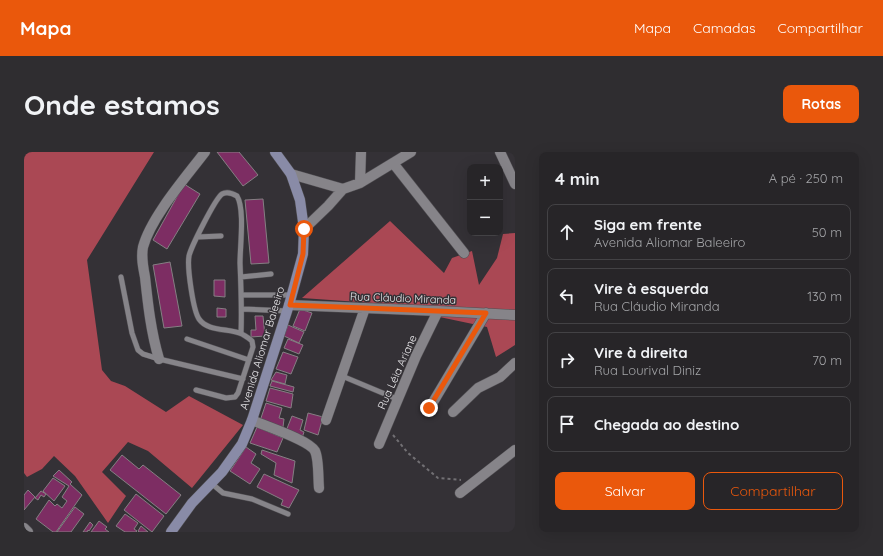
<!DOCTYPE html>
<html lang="pt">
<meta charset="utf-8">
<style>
:root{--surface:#272528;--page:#2f2d30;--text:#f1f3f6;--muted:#a4a5a8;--line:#434245;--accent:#ea580c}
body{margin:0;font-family:Quicksand,sans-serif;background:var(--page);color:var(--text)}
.controls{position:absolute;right:12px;top:12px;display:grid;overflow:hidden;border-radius:8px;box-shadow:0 4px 16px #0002}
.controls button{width:36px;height:36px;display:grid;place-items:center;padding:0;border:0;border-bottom:1px solid var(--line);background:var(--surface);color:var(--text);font:20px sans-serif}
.stop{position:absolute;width:12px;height:12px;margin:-9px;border:3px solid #ea580c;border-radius:50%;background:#fff}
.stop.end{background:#ea580c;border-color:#fff;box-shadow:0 1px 4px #0008}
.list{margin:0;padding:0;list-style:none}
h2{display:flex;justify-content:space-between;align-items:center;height:52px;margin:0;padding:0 16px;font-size:17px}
h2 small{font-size:13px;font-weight:400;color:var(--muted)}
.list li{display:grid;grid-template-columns:26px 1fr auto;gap:12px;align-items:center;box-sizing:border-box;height:56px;margin:0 8px 8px;padding:0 8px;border:1px solid var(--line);border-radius:8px}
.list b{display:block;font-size:15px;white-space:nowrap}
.list p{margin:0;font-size:13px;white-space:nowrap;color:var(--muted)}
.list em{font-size:13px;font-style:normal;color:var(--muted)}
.actions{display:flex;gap:8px;padding:12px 16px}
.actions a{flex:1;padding:9px 0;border:1px solid var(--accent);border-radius:8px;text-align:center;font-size:14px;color:var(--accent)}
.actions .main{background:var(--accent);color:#fff}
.icon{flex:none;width:22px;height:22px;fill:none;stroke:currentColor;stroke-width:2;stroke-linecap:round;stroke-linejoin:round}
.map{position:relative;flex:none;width:491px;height:380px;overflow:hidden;border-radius:8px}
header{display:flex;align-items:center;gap:24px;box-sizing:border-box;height:56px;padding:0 20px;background:var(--accent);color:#fff}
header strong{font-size:19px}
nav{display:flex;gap:22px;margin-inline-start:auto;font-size:14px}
.intro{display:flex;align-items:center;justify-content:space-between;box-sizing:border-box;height:96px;padding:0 24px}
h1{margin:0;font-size:28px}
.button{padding:10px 18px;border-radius:8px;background:var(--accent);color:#fff;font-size:14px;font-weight:700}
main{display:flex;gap:24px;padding:0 24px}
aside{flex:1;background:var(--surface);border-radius:8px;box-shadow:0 4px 16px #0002}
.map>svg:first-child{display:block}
</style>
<header>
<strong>Mapa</strong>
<nav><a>Mapa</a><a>Camadas</a><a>Compartilhar</a></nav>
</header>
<div class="intro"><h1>Onde estamos</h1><a class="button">Rotas</a></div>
<main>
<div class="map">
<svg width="491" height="380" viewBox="0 0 491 380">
<rect width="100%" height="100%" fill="#343136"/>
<!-- forest -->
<path fill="#aa4854" d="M0,0h130l-67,108 15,110 9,11 14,5 41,26 23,-16 54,29 -51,63 -44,-37 -20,-9 -26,30 24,24 -18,27 -33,-47 -21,-20 -12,13 -15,8 -3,-4z
M366,69l54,52 8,-15 20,-7 7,34 18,-27 6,-24 12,-1v112l-19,12 -9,-30 -114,-24 -71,-5z"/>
<!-- building -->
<path fill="#7d2d63" stroke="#857f83" d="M193,0h22l19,23 -15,11z
M160,32l16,10 -33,55 -14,-9z
M239,47l6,64 -18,1 -6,-64z
M146,110l12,64 -18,2 -11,-63z
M190,128h11v17l-11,-1z
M193,156l9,1v8h-9z
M276,157l12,4 -7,18 -12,-5z
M231,164h8l2,20 -14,1v-7h5z
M264,173l16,7 -5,11 -15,-7z
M264,187l15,6 -4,9 -15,-6z
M259,200l15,5 -7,17 -15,-5z
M252,220l11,3 -2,9 -14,-4z
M248,229l22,6 -1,5 -23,-6z
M246,236l23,6 -2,14 -25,-7z
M242,251l16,5 -3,10 5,1 -1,8 -23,-6z
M284,261l15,4 -5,18 -14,-5z
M268,264l11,4 -3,10 4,2 -2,6 -16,-7z
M233,275l26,11 -6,14 -27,-9z
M222,295l10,7 -5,9 9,6 -10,15 -20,-13z
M238,298l33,11 -3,22 -18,-8 2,-12 -15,-9z
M98,303l17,14 4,-4 38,30 -15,19 -56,-44z
M35,318l13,12 -2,2 12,11 -26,37h-3l-17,-13 13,-19 6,6 2,-2 5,4 5,-7 -5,-4 7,-11 -16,-10z
M240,322l35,16 -10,18 -8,-3 2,-5 -26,-13z
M29,326l12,8 -11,15 -11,-10z
M4,338l7,7 -11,13v-15z
M17,339l5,3 -2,3 -3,-2 -3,5 -3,-2z
M112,342l28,22 -12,16 -28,-22z
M51,355l9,7 -13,18h-14z
M101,362l13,9 -4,6 3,2 -1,1h-11l-9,-6z
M75,369l8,6 -2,2 4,3h-18z
M66,370l3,3 -4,6 -1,-1 -1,2h-4z
M117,374l7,6h-9l-1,-1z"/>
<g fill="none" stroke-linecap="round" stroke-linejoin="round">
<defs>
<path id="lane" d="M173,85l24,-1
M97,125l11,56 6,17 5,4 16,5 84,20
M217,125l30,-3
M218,143h50
M218,157l45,2
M163,187l62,21
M318,224l55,23
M172,238l30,8 9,-1 3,-4 15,-46 -1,-6c-3,-3 -7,-5 -10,-7 -13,-6 -34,-2 -43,-15 -6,-9 -12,-52 -10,-63 2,-9 26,-57 33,-62 5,-3 10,-1 15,2 8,13 3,50 3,67 1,23 2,46 1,70
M187,331l12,10 29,6 36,15"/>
<path id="street" d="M476,0l15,32
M369,11l71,90
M267,22l52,15
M336,31l1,-31
M280,77l24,-23 15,-17 17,-6 51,-31
M265,153l149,6 77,4
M135,207c-8,-27 -11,-54 -14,-82 -2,-10 -4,-20 -2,-30 8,-30 43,-70 62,-95
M405,257l57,-96
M429,260l25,-24 22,-11 15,-14
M228,268c13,6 57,20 63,31 4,8 3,27 4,37
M302,268l39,-112
M355,292l37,-88 22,-45
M436,341l55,-43
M0,376l4,4"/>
<path id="secondary" d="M147,380l21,-29 30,-31 20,-28 10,-24 37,-115 14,-51 1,-25 -4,-29 -9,-26 -16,-22"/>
</defs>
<!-- lane casing -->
<use href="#lane" stroke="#514f53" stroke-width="6"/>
<!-- street casing -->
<use href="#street" stroke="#514f53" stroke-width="11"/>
<!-- secondary casing -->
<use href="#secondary" stroke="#514f53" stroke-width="11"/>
<!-- path -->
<path stroke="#727074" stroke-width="2" stroke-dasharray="3 3" stroke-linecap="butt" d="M369,283l15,18 30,25 23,2"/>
<!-- lane -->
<use href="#lane" stroke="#868489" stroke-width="5"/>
<!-- street -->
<use href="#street" stroke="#868489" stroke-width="10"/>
<!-- secondary -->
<use href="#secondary" stroke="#898ba7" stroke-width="10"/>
</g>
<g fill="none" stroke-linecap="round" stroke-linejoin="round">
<!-- route -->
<path stroke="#ea580c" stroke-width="5" d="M280,77l-1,25 -13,51 196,8 -57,95"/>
</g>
<g text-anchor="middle" stroke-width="3" stroke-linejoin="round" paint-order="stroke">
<!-- street labels -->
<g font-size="11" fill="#eae9ec" stroke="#343136">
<text transform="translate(379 146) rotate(2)" y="4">Rua Cláudio Miranda</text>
<text transform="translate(238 196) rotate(-73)" y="4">Avenida Aliomar Baleeiro</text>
<text transform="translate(373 220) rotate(-66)" y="4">Rua Léia Ariane</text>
</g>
</g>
</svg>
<div class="controls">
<button>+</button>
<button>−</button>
</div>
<div class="stop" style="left:280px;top:77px"></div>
<div class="stop end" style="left:405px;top:256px"></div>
</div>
<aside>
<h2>4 min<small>A pé · 250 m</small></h2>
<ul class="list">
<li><svg class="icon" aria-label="ahead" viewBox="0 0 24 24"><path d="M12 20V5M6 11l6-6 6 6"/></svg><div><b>Siga em frente</b><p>Avenida Aliomar Baleeiro</p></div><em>50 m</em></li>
<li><svg class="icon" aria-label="left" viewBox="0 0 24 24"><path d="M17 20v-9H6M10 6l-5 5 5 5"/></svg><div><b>Vire à esquerda</b><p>Rua Cláudio Miranda</p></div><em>130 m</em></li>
<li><svg class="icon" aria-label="right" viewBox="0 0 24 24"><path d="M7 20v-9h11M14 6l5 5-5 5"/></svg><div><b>Vire à direita</b><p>Rua Lourival Diniz</p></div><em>70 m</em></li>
<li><svg class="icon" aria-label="arrive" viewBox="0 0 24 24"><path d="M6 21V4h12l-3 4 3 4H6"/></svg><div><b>Chegada ao destino</b></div></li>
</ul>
<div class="actions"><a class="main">Salvar</a><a>Compartilhar</a></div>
</aside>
</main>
